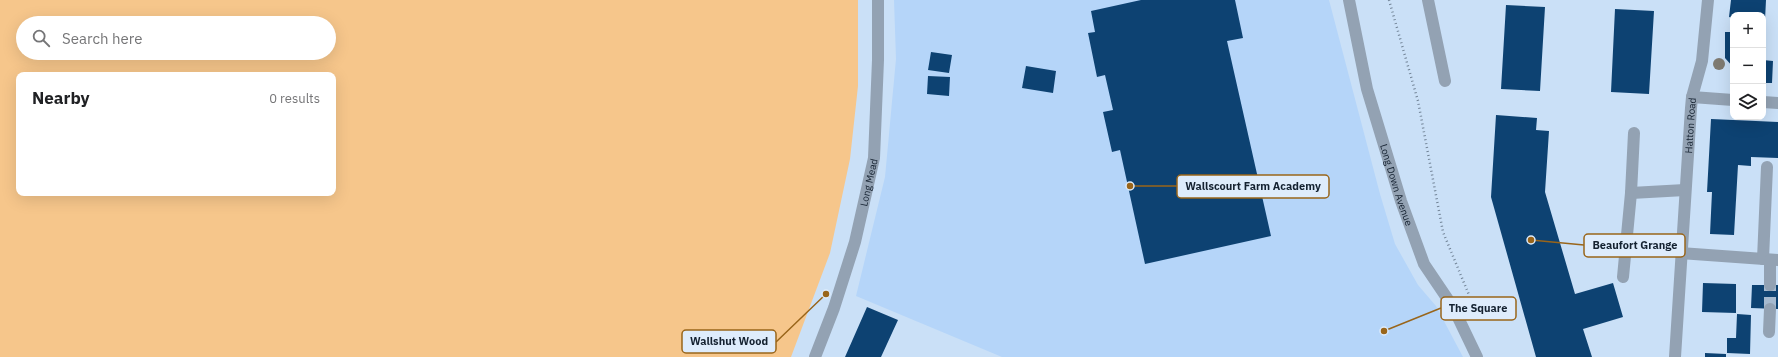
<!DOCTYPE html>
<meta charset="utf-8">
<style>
:root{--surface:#fff;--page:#f2f2f2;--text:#202124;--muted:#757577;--line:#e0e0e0}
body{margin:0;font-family:"IBM Plex Sans",sans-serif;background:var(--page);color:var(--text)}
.controls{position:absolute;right:12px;top:12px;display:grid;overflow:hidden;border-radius:8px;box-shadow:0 4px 16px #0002}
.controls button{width:36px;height:36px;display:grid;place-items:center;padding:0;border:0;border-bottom:1px solid var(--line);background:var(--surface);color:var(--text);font:20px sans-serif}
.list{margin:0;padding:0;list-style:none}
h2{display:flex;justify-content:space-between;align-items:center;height:52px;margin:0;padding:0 16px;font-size:17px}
h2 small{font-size:13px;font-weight:400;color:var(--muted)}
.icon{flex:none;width:22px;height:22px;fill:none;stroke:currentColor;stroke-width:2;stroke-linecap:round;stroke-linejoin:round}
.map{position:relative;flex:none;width:1778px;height:357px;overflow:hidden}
.search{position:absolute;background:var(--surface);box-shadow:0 4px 16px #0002;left:16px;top:16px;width:320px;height:44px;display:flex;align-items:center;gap:10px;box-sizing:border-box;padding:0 14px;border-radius:22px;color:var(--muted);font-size:15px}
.panel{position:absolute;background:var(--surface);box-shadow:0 4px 16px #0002;left:16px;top:72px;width:320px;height:124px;border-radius:8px}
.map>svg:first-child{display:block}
</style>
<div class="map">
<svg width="1778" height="357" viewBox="0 0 1778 357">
<rect width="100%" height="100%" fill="#cae0f7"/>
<!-- built -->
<path fill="#b5d5f9" d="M894,0h435l51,194 15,50 23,41 18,21 27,51h-461l-146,-61 29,-119 11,-118z"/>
<!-- green -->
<path fill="#f6c68b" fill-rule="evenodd" d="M0,0h858v86l-8,73 -20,94 -39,104h-791zM23,23h306v30h-306zM19,75h314v118h-314z"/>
<!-- building -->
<path fill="#0d4272" d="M1141,0h94l8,38 -16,3 44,195 -126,28 -25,-114 -8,2 -9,-40 10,-2 -8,-35 -8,2 -9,-44 7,-1 -4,-21z
M1731,0h35l-1,20h-2v-5h-30v3l-4,-1z
M1506,5l39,2 -5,84 -39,-2z
M1615,9l39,2 -5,83 -38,-2z
M1725,32h8v35l-8,-9z
M931,52l21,3 -3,18 -21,-3z
M1763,60l10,1 -1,22h-9z
M1026,66l30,5 -3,22 -31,-5z
M928,76l22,1 -1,19 -22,-2z
M1496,115l41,3 -1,12 13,1 -4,61 30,102 38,-11 10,34 -40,12 9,28h-56l-45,-160z
M1711,119l67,3v36l-27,-1v9l-13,-1 -4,70 -24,-1 2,-42h-5z
M1703,283l33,1v29l-34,-1z
M1752,285h26v24l-27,-1z
M867,307l31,13 -17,37h-36z
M1737,314l14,1 -1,39 -23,-1v-15h9z
M1705,353l21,1v3h-21z"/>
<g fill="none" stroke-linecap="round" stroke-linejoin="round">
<!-- minor-tunnel -->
<path stroke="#a6bacf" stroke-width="12" stroke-dasharray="12 6" stroke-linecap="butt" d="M1770,309v-24"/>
<!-- path -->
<path stroke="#738598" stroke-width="2.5" stroke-dasharray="1 3" stroke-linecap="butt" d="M1389,0l29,101 25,131 26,63"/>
<!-- minor -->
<g stroke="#93a2b3" stroke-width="12">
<path id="s1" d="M1349,0l18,89 34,112 23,63 29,43 24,50"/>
<path d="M1428,0l17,81"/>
<path d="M1692,97l41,3"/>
<path d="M1763,102l15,1"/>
<path d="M1631,193l54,-3"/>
<path d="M1680,253l98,7"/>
<path d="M1763,259l4,-92"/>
<path d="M1623,277l8,-84 3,-60"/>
<path d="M1770,285v-25"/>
<path d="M1769,332l1,-23"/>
<path id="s2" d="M815,357l19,-49 21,-66 19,-84 4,-98v-60"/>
<path id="s3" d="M1675,357l16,-249 1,-11 10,-36 6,-61"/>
</g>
</g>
<!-- trees -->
<circle fill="#7e7a71" cx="1719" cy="64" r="6"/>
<g text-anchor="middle" stroke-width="4" stroke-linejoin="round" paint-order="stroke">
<!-- street labels -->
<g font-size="10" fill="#152231" stroke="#deecfc">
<text dy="4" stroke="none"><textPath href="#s3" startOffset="232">Hatton Road</textPath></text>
<text dy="4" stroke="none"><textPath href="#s2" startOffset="183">Long Mead</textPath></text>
<text dy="4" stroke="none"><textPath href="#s1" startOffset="191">Long Down Avenue</textPath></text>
</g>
</g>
<!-- callouts -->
<path fill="none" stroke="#99651a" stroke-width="1.5" d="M1130 186L1177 186M1531 240L1584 245M1384 331L1441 308M826 294L776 342"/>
<g fill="#99651a" stroke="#deecfc" stroke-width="1.5">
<circle cx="1130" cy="186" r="4"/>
<circle cx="1531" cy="240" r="4"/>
<circle cx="1384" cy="331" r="4"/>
<circle cx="826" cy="294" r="4"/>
</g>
<g fill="#deecfc" stroke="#99651a" stroke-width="1.5">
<rect x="1177" y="175" width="152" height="23" rx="4"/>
<rect x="1584" y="234" width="101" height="23" rx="4"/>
<rect x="1441" y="297" width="75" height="23" rx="4"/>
<rect x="682" y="330" width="94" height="23" rx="4"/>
</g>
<g font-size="11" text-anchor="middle" font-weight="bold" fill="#152231">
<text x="1253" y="190">Wallscourt Farm Academy</text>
<text x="1635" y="249">Beaufort Grange</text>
<text x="1478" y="312">The Square</text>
<text x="729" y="345">Wallshut Wood</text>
</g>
</svg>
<div class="controls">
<button>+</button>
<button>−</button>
<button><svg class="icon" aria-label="layers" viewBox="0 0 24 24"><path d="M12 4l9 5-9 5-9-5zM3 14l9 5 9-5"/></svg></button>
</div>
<div class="search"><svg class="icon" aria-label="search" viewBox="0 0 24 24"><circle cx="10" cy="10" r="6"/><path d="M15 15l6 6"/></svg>Search here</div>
<section class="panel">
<h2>Nearby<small>0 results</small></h2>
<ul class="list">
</ul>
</section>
</div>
